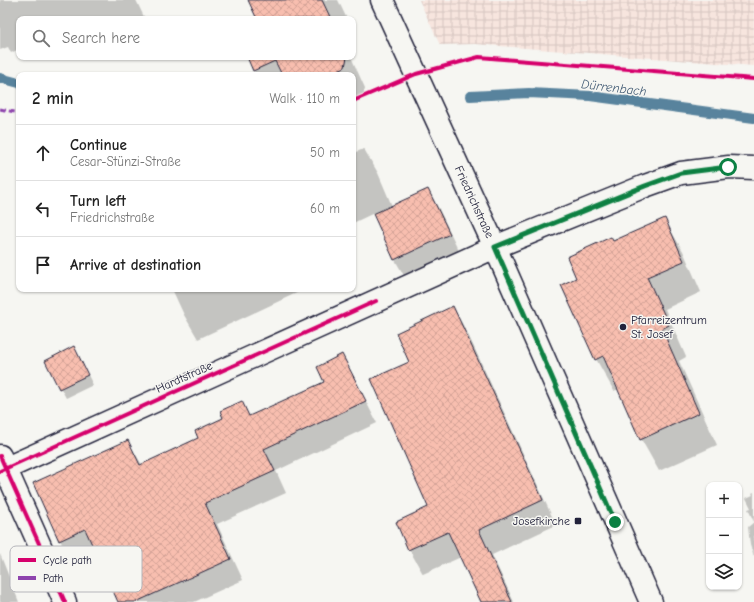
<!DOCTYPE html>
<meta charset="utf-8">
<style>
:root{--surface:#fff;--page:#f2f2f2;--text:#222;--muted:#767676;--line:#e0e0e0}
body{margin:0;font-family:"Comic Neue",sans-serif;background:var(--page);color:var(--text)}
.controls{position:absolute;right:12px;bottom:12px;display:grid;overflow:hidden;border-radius:8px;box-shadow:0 1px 3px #0004}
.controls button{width:36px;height:36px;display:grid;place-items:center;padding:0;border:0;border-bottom:1px solid var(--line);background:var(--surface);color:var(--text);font:20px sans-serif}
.stop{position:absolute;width:12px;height:12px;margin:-9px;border:3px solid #0b8043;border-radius:50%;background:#fff}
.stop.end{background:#0b8043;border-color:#fff;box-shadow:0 1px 4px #0008}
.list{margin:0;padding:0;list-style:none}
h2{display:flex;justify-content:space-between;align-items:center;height:52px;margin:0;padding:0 16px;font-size:17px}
h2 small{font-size:13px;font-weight:400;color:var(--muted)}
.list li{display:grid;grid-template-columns:26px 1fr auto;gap:12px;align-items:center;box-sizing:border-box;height:56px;padding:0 16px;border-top:1px solid var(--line)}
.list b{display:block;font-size:15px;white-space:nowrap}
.list p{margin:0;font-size:13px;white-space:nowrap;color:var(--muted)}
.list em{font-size:13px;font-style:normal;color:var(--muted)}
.icon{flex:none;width:22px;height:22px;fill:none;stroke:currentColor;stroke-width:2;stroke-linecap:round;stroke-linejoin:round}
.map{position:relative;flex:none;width:754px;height:602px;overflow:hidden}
.search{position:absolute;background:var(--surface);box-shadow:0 1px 3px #0004;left:16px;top:16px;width:340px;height:44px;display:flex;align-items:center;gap:10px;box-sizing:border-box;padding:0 14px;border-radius:8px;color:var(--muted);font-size:15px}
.panel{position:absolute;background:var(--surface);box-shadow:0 1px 3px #0004;left:16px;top:72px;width:340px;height:220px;border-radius:8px}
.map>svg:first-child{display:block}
</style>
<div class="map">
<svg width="754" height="602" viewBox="0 0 754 602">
<defs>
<pattern id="industrial-grid" width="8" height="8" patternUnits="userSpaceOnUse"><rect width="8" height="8" fill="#f7e5de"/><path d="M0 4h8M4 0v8" fill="none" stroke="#d3c4bf"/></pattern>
<pattern id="building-cross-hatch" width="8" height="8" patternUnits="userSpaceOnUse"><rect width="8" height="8" fill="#f8beaf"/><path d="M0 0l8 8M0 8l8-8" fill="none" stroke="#d4a397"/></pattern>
</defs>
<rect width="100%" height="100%" fill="#f6f6f2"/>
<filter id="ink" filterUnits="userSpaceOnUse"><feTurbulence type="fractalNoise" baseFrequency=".025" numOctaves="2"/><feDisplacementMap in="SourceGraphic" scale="8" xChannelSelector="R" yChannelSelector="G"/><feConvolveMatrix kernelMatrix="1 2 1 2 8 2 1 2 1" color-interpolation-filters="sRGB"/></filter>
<g filter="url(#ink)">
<!-- industrial -->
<path fill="url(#industrial-grid)" d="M419,0h335v66l-279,-22 -35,1z"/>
<!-- shadow -->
<path fill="#0003" d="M0,0h136l9,19h-126v30l-8,4 -3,-6 -8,3z
M249,0h89l9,19h-94l4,-2z
M248,57h103l14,31 -3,11 -9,4v-28h-97z
M364,149l14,24 14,33 36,-16 11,19 21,44 -54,26 -11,-19 -21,-47 -21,10v-70z
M664,219l19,32 18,41 -36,17 21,48 -7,4 38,84 -58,26 -18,-32 -23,-50 -4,2 -18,-32 -18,-80 35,-37z
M172,289h133l-107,50 -14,-24z
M453,308l14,24 89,193 -64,30 22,47h-32l-21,-45 -38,17 -14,-25 21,-42 -20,-145z
M342,355l35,68 -101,48 10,22 -69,31 26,56 -49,22h-75l-23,-51 -24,11 -12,-22 68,-99 14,24 57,-26 25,-20 18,-17 8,15 76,-34z
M79,357l14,28 -27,13 -20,-37z
M754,492v65l-4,-12 -2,-18 6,-5 -6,-13 3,-1 -5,-10 7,-3 -1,-2z
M0,554l19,48h-19z"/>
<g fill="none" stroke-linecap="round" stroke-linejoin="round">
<!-- stream -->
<path stroke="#59839d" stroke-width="10" d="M0,78l19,5
M470,96l59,-3 61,3 164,22"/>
</g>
<!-- building -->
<path fill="url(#building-cross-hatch)" stroke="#22223b" d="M248,0h74l9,19h-80l5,-2z
M247,57h100l-2,10 -18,8h-45l-7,-14 -22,10z
M428,189l22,45 -56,26 -21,-46z
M665,218l19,43 -37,16 22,48 -7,4 37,84 -59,27 -37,-84 -8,4 -34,-75 15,-7 -9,-21 44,-20 2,4z
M453,306l90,194 -64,30 33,72h-31l-33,-70 -40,18 -12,-28 32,-15 -57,-128 38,-17 -13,-29z
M74,346l14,29 -29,14 -14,-28z
M342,354l24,47 -102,48 11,22 -70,32 26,56 -95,43h-18l-33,-73 -26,12 -26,-58 95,-43 12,25 58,-27 -3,-7 28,-13 -3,-7 22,-10 7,15 75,-34 -7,-15z"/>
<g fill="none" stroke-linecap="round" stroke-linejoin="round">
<defs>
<path id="minor" d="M495,247l150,-61 36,-13 48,-6 25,1
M0,456l65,146"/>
<path id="tertiary" d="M0,471l495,-224"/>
<g id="primary">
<path id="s1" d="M382,0l113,247 156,355"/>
</g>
</defs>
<!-- minor casing -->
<use href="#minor" stroke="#22223b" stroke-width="25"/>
<!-- tertiary casing -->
<use href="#tertiary" stroke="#22223b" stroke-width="25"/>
<!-- primary casing -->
<use href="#primary" stroke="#22223b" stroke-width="25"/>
<!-- minor -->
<use href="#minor" stroke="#f6f6f2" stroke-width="22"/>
<!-- tertiary -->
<use href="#tertiary" stroke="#f6f6f2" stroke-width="22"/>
<!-- primary -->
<use href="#primary" stroke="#f6f6f2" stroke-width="22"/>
<!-- quiet -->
<path stroke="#8e44ad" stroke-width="3" stroke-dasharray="6 3" stroke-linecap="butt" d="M0,109l19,4"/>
<defs>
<path id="cycleway" d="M353,101l63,-27 63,-17 275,22
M0,456l65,146
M0,471l376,-170"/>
</defs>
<!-- cycleway casing -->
<use href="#cycleway" stroke="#f6f6f2" stroke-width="6"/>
<!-- cycleway -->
<use href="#cycleway" stroke="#d6006c" stroke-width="4"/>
</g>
</g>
<g fill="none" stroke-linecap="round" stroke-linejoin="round" filter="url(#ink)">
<!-- route -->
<path stroke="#0b8043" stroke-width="5" d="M615,522l-120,-275 150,-61 36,-13 47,-6"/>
</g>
<!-- markers -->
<g fill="#22223b" stroke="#f6f6f2" stroke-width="1.5">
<circle cx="623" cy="327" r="4"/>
<rect x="574" y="517" width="8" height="8" rx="2"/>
</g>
<g text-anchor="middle" stroke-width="3" stroke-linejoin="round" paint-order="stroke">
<!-- street labels -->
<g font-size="12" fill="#22223b" stroke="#f6f6f2">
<text dy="4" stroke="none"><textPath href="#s1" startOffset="222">Friedrichstraße</textPath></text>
<text transform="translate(184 377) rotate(-24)" y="4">Hardtstraße</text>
</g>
<!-- poi labels -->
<g font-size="12" fill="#22223b" stroke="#f6f6f2" text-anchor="start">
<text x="631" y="324">Pfarreizentrum<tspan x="631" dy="14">St. Josef</tspan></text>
<text x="570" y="525" text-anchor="end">Josefkirche</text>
</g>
<!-- water labels -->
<g font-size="13" font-style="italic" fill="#425b74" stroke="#f6f6f2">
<text transform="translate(614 87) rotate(7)" y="5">Dürrenbach</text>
</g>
</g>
<!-- legend -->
<rect x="10" y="546" width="132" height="46" rx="6" fill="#f6f6f2" stroke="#b6b6bb" stroke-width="1"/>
<rect x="18" y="558" width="18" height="4" fill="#d6006c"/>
<rect x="18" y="576" width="18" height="4" fill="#8e44ad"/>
<g font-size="11" fill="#22223b">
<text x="43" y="564">Cycle path</text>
<text x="43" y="582">Path</text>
</g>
</svg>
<div class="controls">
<button>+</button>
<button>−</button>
<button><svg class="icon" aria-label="layers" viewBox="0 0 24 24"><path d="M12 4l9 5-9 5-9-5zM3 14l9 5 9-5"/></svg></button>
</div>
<div class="stop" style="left:728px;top:167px"></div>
<div class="stop end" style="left:615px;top:522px"></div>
<div class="search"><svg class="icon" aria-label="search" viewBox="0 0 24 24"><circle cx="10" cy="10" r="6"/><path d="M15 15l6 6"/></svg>Search here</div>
<section class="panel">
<h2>2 min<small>Walk · 110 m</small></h2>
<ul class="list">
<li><svg class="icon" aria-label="ahead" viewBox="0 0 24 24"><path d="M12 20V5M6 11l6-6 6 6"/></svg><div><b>Continue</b><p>Cesar-Stünzi-Straße</p></div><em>50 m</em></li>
<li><svg class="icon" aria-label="left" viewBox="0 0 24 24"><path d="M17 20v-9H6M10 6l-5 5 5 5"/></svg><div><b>Turn left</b><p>Friedrichstraße</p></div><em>60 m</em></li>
<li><svg class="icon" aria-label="arrive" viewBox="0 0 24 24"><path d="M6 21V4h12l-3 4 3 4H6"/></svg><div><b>Arrive at destination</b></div></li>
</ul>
</section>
</div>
